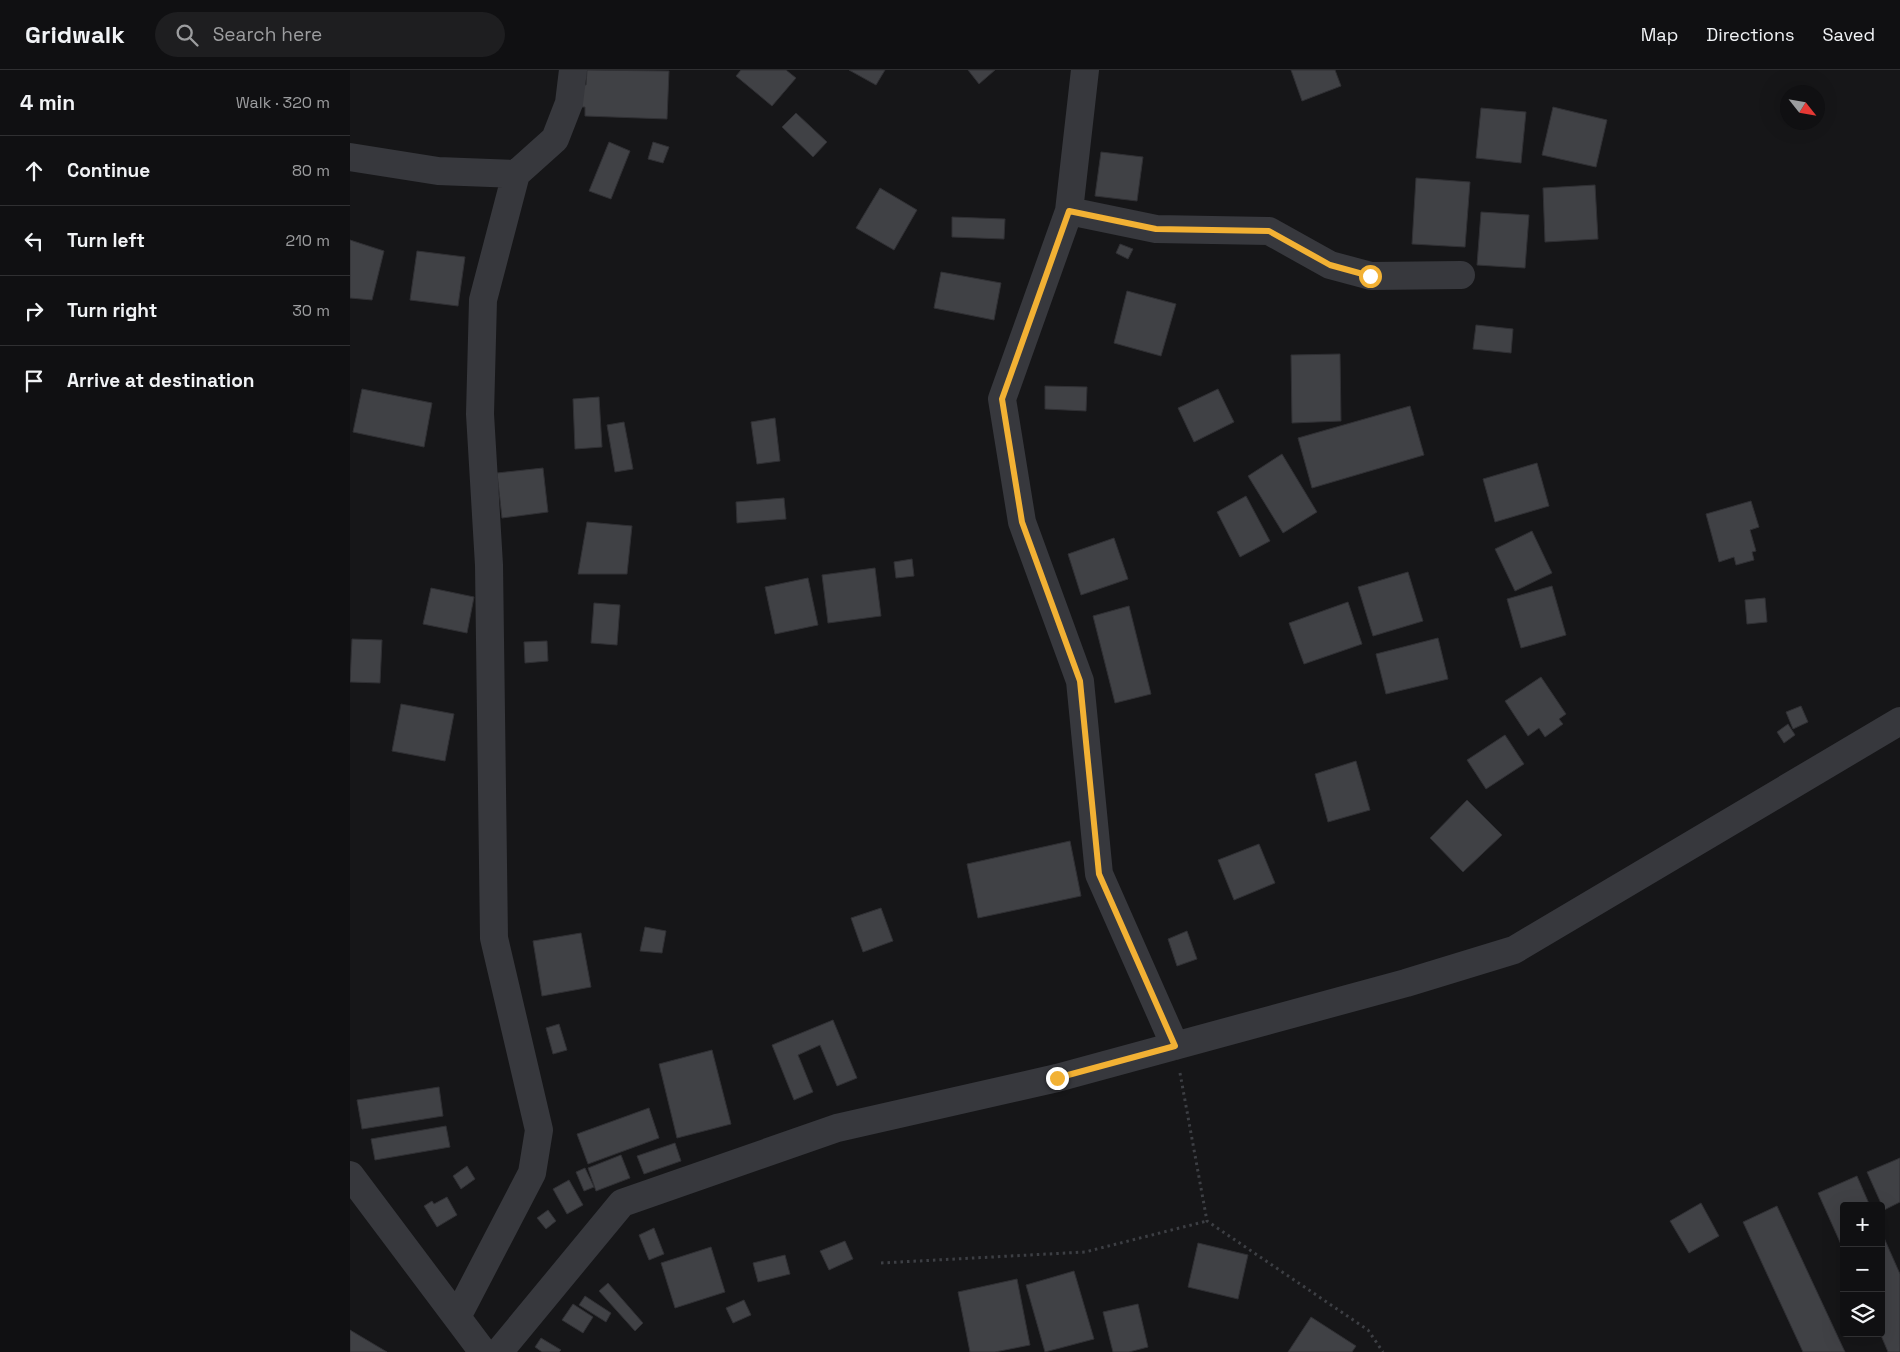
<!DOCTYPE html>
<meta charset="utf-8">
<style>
:root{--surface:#101012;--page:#1e1e20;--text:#f1f3f6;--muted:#9c9d9f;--line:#303032}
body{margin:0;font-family:"Space Grotesk",sans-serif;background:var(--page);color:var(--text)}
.controls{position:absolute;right:15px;bottom:15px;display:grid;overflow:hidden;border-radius:5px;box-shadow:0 5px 20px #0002}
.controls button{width:45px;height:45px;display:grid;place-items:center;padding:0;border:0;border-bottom:1px solid var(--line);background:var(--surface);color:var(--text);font:25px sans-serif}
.compass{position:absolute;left:1430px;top:15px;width:45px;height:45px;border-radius:50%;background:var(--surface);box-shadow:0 5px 20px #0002;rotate:121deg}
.stop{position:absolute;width:15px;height:15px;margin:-11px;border:4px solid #f2b134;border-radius:50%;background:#fff}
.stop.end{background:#f2b134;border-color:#fff;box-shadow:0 1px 5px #0008}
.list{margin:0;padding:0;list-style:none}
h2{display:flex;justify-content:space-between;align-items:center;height:65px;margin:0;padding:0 20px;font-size:21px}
h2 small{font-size:16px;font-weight:400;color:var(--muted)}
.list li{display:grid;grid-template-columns:32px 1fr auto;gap:15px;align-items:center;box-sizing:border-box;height:70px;padding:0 20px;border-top:1px solid var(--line)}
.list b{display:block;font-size:19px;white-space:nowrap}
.list em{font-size:16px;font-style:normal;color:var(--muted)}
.icon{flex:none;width:28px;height:28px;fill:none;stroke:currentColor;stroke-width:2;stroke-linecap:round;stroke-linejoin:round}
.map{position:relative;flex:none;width:1550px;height:1282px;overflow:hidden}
header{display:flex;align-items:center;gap:30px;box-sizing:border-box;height:70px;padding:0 25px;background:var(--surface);border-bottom:1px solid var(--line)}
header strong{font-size:24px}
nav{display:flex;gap:28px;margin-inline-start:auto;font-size:18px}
.search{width:350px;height:45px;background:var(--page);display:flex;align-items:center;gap:12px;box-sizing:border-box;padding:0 18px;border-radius:28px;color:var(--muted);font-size:19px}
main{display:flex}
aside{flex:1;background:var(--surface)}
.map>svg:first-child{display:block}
</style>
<header>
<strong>Gridwalk</strong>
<div class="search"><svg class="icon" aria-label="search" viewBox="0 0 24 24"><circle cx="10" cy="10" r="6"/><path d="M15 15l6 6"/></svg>Search here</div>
<nav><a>Map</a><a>Directions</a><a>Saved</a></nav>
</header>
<main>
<aside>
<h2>4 min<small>Walk · 320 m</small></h2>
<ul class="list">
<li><svg class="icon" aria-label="ahead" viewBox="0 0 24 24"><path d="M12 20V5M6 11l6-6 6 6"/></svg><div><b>Continue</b></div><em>80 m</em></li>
<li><svg class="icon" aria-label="left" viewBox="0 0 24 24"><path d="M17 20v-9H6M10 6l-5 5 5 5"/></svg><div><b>Turn left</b></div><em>210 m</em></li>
<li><svg class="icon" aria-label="right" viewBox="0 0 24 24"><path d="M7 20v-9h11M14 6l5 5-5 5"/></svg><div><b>Turn right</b></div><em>30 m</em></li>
<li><svg class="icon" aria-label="arrive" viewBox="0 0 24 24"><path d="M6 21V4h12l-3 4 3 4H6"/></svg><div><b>Arrive at destination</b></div></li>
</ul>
</aside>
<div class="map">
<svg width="1550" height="1282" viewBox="0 0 1550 1282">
<rect width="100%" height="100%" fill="#161618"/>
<!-- building -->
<path fill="#404145" stroke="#303034" d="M237,0l82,1 -2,48 -82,-3v-9h-9l1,-23 9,1z
M391,0h45l10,8 -24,28 -36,-30z
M499,0h36l-9,15z
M618,0h27l-16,14z
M941,0h44l6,16 -39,15z
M1203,37l54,13 -11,47 -54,-12z
M1131,38l45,4 -5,51 -45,-5z
M446,43l31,29 -14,15 -31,-30z
M259,72l21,9 -19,48 -22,-8z
M303,72l16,5 -6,16 -15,-4z
M751,82l42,5 -6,44 -42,-5z
M1066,108l54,4 -5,65 -53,-3z
M1245,115l3,54 -53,3 -2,-54z
M530,118l37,22 -23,40 -38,-22z
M1131,142l48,3 -4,53 -48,-3z
M602,147l53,2 -1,20 -52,-2z
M0,170l34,11 -12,49 -22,-2z
M770,174l13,5 -5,10 -12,-6z
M67,181l48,6 -7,49 -48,-6z
M591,202l60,11 -7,37 -60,-12z
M777,221l49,13 -15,52 -47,-13z
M1126,255l37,4 -2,24 -38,-4z
M990,284l1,67 -49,2 -1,-68z
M695,316l42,1 -1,24 -41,-2z
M12,319l70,14 -8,44 -71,-15z
M868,319l16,33 -40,20 -16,-34z
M249,327l3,50 -27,2 -2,-50z
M1060,336l14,49 -112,33 -14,-50z
M425,348l5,43 -23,3 -6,-42z
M274,352l9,47 -18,3 -8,-47z
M932,384l35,58 -34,21 -35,-57z
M1187,393l12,43 -54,16 -12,-43z
M193,398l5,44 -46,6 -5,-45z
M896,426l24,45 -30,16 -23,-45z
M434,428l2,21 -49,4 -1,-21z
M1401,431l8,26 -9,3 6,21 -4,1 2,8 -18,5 -2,-8 -15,5 -13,-48z
M237,452l45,4 -5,48h-49z
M1182,461l20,42 -37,18 -20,-42z
M764,468l14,41 -47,16 -13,-41z
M562,489l2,17 -18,2 -2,-16z
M525,498l6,48 -53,7 -6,-48z
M1058,502l15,49 -50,15 -15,-49z
M458,508l10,47 -43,9 -10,-47z
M1202,516l14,49 -45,13 -14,-49z
M81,518l43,9 -7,36 -44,-9z
M1415,528l2,24 -20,2 -2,-24z
M998,532l14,42 -58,20 -15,-41z
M244,533l26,2 -3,40 -26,-2z
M779,536l22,88 -36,9 -22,-87z
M1088,568l10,41 -62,15 -10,-40z
M2,569l30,1 -2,43 -30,-1z
M197,571l1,20 -23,2 -1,-21z
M1191,607l25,37 -7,5 4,5 -18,13 -6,-9 -11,8 -23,-35z
M51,634l53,10 -9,47 -53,-10z
M1451,636l7,16 -15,7 -7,-17z
M1438,654l7,11 -11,8 -7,-11z
M1155,665l19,29 -38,25 -19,-29z
M1006,691l14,49 -42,12 -13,-48z
M1117,730l35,35 -39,37 -33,-34z
M720,771l11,55 -103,22 -11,-54z
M909,774l16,39 -41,17 -16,-40z
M531,838l12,33 -30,11 -12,-34z
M295,857l21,4 -4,22 -22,-2z
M837,861l10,28 -20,7 -9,-27z
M231,863l10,54 -49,9 -9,-55z
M483,950l24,58 -20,8 -17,-41 -22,10 15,37 -19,8 -22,-55z
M209,954l8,26 -14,4 -7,-26z
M362,980l19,74 -54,14 -18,-74z
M89,1017l4,29 -81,13 -5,-29z
M299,1038l10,30 -71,26 -11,-30z
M96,1056l4,21 -75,13 -4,-21z
M325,1073l6,18 -37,13 -7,-18z
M271,1085l9,23 -34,13 -8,-23z
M1550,1088v44l-16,8 -17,-38z
M117,1096l8,13 -14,10 -8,-13z
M235,1098l9,19 -10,4 -8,-19z
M1507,1106l13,30h-26v45l-26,-58z
M219,1110l14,25 -16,9 -14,-25z
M97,1127l10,18 -20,12 -13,-21 8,-5 2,3z
M1351,1133l18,33 -30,17 -19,-32z
M1427,1136l68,146h-42l-60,-130z
M198,1140l8,11 -10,8 -9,-11z
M304,1158l10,26 -15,6 -10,-25z
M1531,1161l19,43v78h-12l-8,-19z
M495,1171l8,18 -24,11 -9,-19z
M848,1173l50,12 -10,44 -50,-12z
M361,1177l14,45 -50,16 -14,-45z
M435,1185l5,19 -32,8 -5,-19z
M724,1201l20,68 -49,13 -19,-67z
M667,1209l13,66 -35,7h-25l-12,-60z
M258,1213l35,40 -8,8 -36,-40z
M235,1226l26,17 -5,9 -27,-17z
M394,1230l7,15 -18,8 -7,-15z
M223,1234l20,13 -10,16 -21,-13z
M788,1234l10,43 -19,5h-16l-10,-40z
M961,1247l45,29 -4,6h-64z
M0,1260l37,22h-37z
M191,1268l20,12 -2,2h-17l-7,-5z"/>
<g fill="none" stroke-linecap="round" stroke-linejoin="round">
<!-- path -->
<path stroke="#3d3f44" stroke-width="3" stroke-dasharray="2.5 4" stroke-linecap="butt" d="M830,1003l27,148 161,109 15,22
M531,1193l204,-11 122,-31"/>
<!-- minor -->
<path stroke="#37383d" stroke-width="28" d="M735,0l-16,141 -67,188 20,123 58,159 19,193 76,172
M0,87l88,14 78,3 -33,126 -3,114 9,151 5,373 45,192 -7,43 -75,144
M166,104l39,-35 14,-36 4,-33
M719,141l87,18 113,2 61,34 41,11 90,-1
M0,1105l133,177
M149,1282l123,-149 215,-75 220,-50 349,-95 108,-33 386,-229"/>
</g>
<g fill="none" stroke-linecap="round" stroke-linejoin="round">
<!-- route -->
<path stroke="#f2b134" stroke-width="6" d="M707,1008l118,-32 -76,-172 -19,-193 -58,-159 -20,-123 67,-188 87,18 113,2 61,34 40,11"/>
</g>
</svg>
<div class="controls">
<button>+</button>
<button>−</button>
<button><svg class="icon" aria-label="layers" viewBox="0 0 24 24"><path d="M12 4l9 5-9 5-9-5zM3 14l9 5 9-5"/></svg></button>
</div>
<svg class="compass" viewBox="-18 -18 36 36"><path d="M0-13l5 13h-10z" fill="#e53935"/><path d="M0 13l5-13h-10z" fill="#9c9d9f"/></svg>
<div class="stop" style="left:1020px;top:206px"></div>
<div class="stop end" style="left:707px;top:1008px"></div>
</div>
</main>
